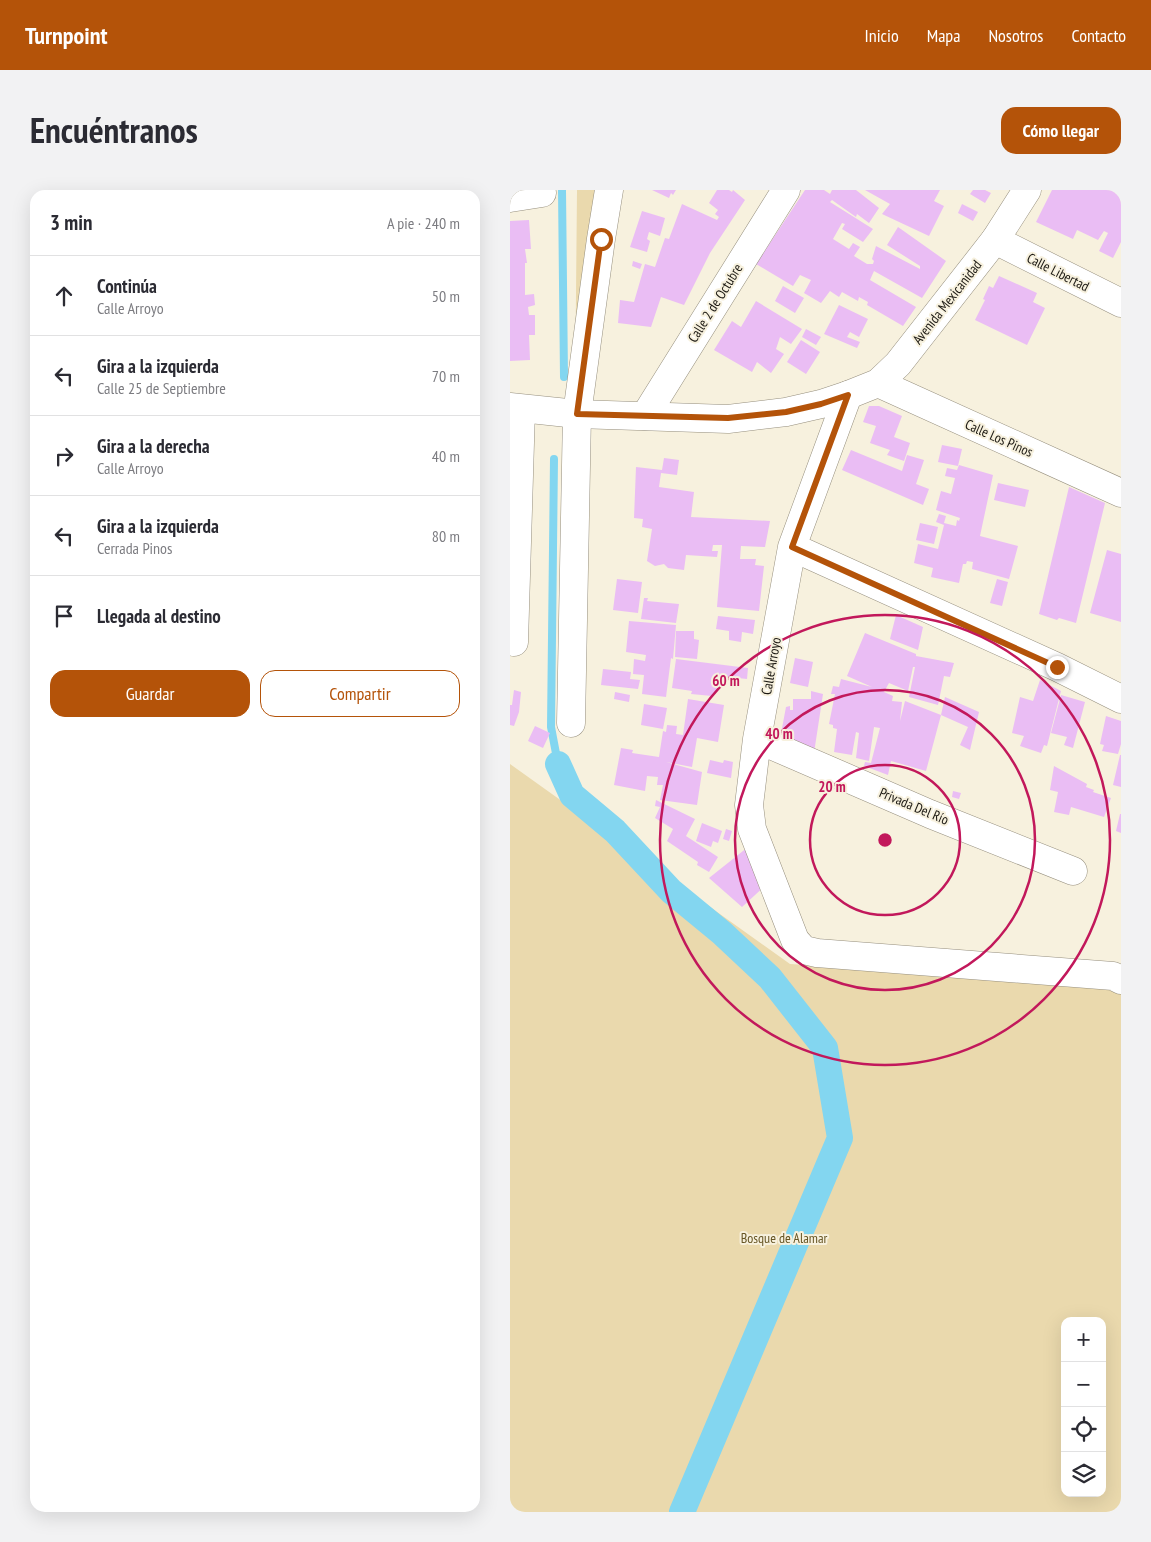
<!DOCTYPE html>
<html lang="es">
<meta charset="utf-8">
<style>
:root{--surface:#fff;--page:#f2f2f3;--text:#2b2b33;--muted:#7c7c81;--line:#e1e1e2;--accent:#b45309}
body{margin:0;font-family:"PT Sans Narrow",sans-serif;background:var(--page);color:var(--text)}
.controls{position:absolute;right:15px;bottom:15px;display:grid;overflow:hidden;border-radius:10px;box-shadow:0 5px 20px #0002}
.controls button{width:45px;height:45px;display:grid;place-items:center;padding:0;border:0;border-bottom:1px solid var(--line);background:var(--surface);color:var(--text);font:25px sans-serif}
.stop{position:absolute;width:15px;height:15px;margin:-11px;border:4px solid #b45309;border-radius:50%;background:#fff}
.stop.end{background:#b45309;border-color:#fff;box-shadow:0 1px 5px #0008}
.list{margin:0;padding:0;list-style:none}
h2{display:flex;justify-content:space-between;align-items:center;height:65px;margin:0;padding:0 20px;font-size:21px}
h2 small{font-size:16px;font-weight:400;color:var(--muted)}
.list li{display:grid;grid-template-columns:32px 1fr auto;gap:15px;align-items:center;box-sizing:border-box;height:80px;padding:0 20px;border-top:1px solid var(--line)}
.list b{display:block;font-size:19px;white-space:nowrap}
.list p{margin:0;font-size:16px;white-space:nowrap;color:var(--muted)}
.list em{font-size:16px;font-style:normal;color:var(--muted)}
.actions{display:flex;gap:10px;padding:15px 20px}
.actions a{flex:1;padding:11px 0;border:1px solid var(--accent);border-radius:15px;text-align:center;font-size:18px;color:var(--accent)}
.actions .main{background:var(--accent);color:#fff}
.icon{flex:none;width:28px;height:28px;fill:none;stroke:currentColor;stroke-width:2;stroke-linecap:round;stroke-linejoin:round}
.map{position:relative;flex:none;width:611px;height:1322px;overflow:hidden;border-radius:15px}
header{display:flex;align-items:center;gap:30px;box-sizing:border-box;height:70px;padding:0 25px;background:var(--accent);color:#fff}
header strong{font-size:24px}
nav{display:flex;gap:28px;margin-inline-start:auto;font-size:18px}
.intro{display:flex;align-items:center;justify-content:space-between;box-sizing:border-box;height:120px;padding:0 30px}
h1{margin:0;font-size:35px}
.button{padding:12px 22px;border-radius:15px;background:var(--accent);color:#fff;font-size:18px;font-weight:700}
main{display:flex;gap:30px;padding:0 30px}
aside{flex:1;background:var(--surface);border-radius:15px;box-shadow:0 5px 20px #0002}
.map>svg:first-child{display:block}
</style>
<header>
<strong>Turnpoint</strong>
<nav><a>Inicio</a><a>Mapa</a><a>Nosotros</a><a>Contacto</a></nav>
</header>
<div class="intro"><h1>Encuéntranos</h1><a class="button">Cómo llegar</a></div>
<main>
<aside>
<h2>3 min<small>A pie · 240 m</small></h2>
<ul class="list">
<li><svg class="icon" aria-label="ahead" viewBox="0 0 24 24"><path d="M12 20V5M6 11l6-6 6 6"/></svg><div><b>Continúa</b><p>Calle Arroyo</p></div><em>50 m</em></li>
<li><svg class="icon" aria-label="left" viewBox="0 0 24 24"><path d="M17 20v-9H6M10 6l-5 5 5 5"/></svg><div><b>Gira a la izquierda</b><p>Calle 25 de Septiembre</p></div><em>70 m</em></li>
<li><svg class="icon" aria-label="right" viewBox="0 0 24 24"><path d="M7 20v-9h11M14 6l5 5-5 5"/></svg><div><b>Gira a la derecha</b><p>Calle Arroyo</p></div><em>40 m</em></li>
<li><svg class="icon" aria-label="left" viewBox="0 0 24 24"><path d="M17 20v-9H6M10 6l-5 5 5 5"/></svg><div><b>Gira a la izquierda</b><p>Cerrada Pinos</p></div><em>80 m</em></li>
<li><svg class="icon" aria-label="arrive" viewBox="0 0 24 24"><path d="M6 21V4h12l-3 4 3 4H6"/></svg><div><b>Llegada al destino</b></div></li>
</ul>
<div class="actions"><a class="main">Guardar</a><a>Compartir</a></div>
</aside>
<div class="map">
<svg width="611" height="1322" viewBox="0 0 611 1322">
<rect width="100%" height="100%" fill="#f7f1de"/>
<!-- green -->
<path fill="#ead9ad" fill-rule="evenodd" d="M67,0h26l-28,208z
M0,574l280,200 331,21v527h-611zM555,1131h37v172h-37z"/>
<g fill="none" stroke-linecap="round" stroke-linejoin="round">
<!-- stream -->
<path stroke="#83d6f0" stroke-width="8" d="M52,0l2,187
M44,269l-3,268 7,37"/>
<!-- canal -->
<path stroke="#83d6f0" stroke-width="26" d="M48,574l14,31 43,36 56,60 51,42 48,45 55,70 15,90 -158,374"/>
</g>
<!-- building -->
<path fill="#eabdf4" d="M142,0h24l-3,5 -2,-2 -2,5z
M207,0h12l3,2 1,-2 12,10 -35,53 -26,52 -23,-8 -10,30 -33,-4 2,-23 14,2 11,-38 10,3 10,-29 4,1 13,-35 35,16 2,-3 -4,-3 3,-4 -9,-7z
M295,0h19l6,4 2,-4h24l23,18 -10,15 -12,-9 -1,3 -24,-17 -2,2 43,27 -10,13 -21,-13 3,-5 -3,-1 -9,16 16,10 4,-6 7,4 -6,9 13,8h6l1,-3 -2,-2 4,-13 44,23v-3l-33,-21 11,-18 48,34 -24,37 -48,-27 -4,9 46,27 -13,19 -36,-21 1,-3 -9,-5 -1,4 -16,-9 -3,5 -9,-6 -9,12 -17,-10 7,-13 -11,-5 -7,11 -37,-22z
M355,0h75l-6,11 10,5 -15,30 -47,-22 8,-10z
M463,0h12l6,3 -6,10 -15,-9z
M542,0h69v52l-8,16 -14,-7 9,-18 -4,-2 -6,9 -21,-10 -4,9 -37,-17z
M452,14l16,8 -5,9 -15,-8z
M132,21l23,7 -5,18 -11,-4 -2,7 3,2 -3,11 -17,-5z
M19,30l2,29h-6l2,14h-2v32l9,-1 1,11 -7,2 1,8h6v20h-6l1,25 -20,1v-140z
M123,71l9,3 -2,5 -8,-3z
M489,86l38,17 -4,9 12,6 -18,37 -52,-25 10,-20 -2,-1 6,-13 4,2z
M273,96l21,12 -9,15 -20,-12z
M246,111l46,28 -11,15 -11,-7 -4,12 8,5 -13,19 -14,-11 -5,10 -38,-22 18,-29 9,6z
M329,115l29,14 -9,18 -9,-5 -3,5 13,5 -3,6 -33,-14z
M296,139l15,8 -5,8 -14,-8z
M291,150l19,12 -14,22 -19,-12z
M359,216h10l23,10 -8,21 16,6 -6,18 -17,-6 3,-5 -20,-7 6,-17 -13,-4z
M432,255l20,4 -4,17 -20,-4z
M341,260l51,21 5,-16 17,5 -8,24 13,5 -6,16 -81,-35z
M154,268l15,2 -2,15 -16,-2 -2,14 35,5 -3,25 79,4 -5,26 -24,-1 -1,13h16l-1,6 9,1 -5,45 -42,-4 5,-62h-9l-1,6h6l-1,6 -31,-2 -2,15 -16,-2 -4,-4 -9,2 -8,-5 5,-32 -10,-2 1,-8 -9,-1 2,-51 26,3z
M449,275l34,10 -13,61 38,10 -9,33 -37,-10 1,-7 -6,-1 -1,3h-3l-4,19 -28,-6 2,-9 -19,-5 4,-19 20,5 6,-24 -8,-3 3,-8 7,2 -2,7 12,3 1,-6 2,1 1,-3 -24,-8 5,-19 10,3 4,-16 -10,-2 2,-8 10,2z
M488,293l31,7 -4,17 -31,-7z
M559,297l36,16 -29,120 -17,-5 -2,2 -18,-6z
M410,333l18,4 -4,17 -18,-4z
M597,360l14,4v68l-31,-9z
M107,389l25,3 -4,31 -25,-3z
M487,389l11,3 -6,24 -12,-3z
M134,408h4l-1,3 32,3 -3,19 -35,-4z
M386,425l27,12 -5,23 -28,-11z
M208,426l37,4 -2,14 -11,-2 -1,10 -12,-2v-9l-13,-2z
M119,431l47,4 -3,34 -2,-1 -5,39 -24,-3 2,-19 -11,-1 1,-15 11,2 1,-6 -20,-3z
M166,441h18v8l5,1 -2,19 -22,-2z
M355,443l51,21v2l38,7 -4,14 -6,-1 -6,29 -29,-8 6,-30h-2l-5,24 -19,-8 -5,9 9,4 -1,5 10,1 -2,19 5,-20 36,14 -15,56 -35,-10 -3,14 -24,-9 1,-4 6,1 9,-35 -6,-1 -5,34 -13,-3 3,-25 -3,-1 -4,23 -18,-3 3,-23 -4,-1v-3l-4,-1 6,-30h-4l2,-8 6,1 2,-8 31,8 -25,-11z
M285,468l18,4 -5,25 -18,-4z
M166,469l72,9 -1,11 -29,-3 -2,17 -4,3 -21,-2 1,-3 -20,-3z
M93,479l28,3 -1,7 10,1 -2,9 -37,-4z
M530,490l21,11 -14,55 -3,-1 -3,8 -21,-7 4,-10 -12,-3 8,-36 13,4z
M4,500l7,2 -2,20 -5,14 -4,-1v-20h2z
M301,501l12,3 -9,59 -35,-9 7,-37 4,-1v4h3v-11h18z
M105,502l15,3 -1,7 -15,-3z
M551,505l24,7 -12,46 -9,-3 3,-8 -16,-4z
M435,507l34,15 -9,38 -10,-5 8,-18 -27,-12z
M178,509l36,6 -6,37 -21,-4 -5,29 -26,-5 36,10 -5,33 -37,-5 3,-15h-6l1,-8 -11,-1 -2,15 -31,-6 7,-37 12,2 -1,3 27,4 4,-26 3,1 1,-7 10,1 -1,8 7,1z
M134,514l23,4 -4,21 -22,-4z
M596,526l15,5v23l-3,10 -16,-3 2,-6 -4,-1z
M25,536l15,7 -7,15 -15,-7z
M610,565h1v32l-8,-2z
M200,570l13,3 1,-3 9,2 -2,16 -24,-5z
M544,576l33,18 -1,3 8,3 -1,2 18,6 -7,19 -33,-10 -2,8 -15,-3 4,-20 -8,-2z
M443,601l8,2 -2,6 -7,-2z
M146,610l39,19 -9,17 32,21 -9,15 -12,-7 1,-3 -31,-21 6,-12 -18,-11 5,-11 -5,-1z
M610,624h1v19l-5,-2z
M192,633l20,8 -4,12 -5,-2 -2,6 -15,-6z
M216,639l6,2 -3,10 -6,-2z
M238,657l20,36 -26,24 -33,-29z"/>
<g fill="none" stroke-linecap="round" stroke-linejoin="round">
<defs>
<path id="minor" d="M0,8l32,-5
M485,50l32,-50
M368,193l243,110
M338,205l-56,152 -35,192 -8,66 3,24 43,111 9,10 13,3 296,23 8,4
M135,226l141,-226
M282,357l265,120 64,32
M4,452l7,-233
M61,533l6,-309 24,-175 8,-49
M247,549l173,75 143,57"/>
<path id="major" d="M0,217l67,7 151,5 58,-7 35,-8 27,-9 30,-12 20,-19 97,-124 126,63"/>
</defs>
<!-- minor casing -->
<use href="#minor" stroke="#968f7e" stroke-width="29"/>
<!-- major casing -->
<use href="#major" stroke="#968f7e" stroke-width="29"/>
<!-- minor -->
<use href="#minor" stroke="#fff" stroke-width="28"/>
<!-- major -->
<use href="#major" stroke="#fff" stroke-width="28"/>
</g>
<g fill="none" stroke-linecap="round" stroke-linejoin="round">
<!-- route -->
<path stroke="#b45309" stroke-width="6" d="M91,49l-24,175 151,4 58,-6 35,-8 27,-9 -56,152 265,120"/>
</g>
<!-- distance rings -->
<g fill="none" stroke="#c2185b" stroke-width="2.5">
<circle cx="375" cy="650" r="75"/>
<circle cx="375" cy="650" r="150"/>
<circle cx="375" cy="650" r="225"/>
</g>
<g text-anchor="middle" stroke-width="4" stroke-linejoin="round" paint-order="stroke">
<!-- street labels -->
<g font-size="14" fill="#1b1812" stroke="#f7f1de">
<text transform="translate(548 82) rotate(27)" y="5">Calle Libertad</text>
<text transform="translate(437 112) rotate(-52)" y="5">Avenida Mexicanidad</text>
<text transform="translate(205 113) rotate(-58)" y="5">Calle 2 de Octubre</text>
<text transform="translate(489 248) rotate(24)" y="5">Calle Los Pinos</text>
<text transform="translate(261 476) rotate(-80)" y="5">Calle Arroyo</text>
<text transform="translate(404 616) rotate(23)" y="5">Privada Del Río</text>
</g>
<!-- park labels -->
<g font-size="14" fill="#665524" stroke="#f7f1de">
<text x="274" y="1053">Bosque de Alamar</text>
</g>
</g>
<circle cx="375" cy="650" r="8" fill="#c2185b" stroke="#f7f1de" stroke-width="2.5"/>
<g font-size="15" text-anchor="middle" font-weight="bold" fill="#c2185b" stroke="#f7f1de" stroke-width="4" stroke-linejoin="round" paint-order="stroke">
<text x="216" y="496">60 m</text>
<text x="269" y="549">40 m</text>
<text x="322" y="602">20 m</text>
</g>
</svg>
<div class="controls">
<button>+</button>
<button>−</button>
<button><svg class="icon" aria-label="locate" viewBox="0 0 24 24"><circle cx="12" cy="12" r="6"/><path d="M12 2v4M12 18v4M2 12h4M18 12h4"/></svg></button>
<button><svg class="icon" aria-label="layers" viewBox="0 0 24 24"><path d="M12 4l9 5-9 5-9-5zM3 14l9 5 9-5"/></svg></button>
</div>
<div class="stop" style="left:91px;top:49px"></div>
<div class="stop end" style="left:547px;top:477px"></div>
</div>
</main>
